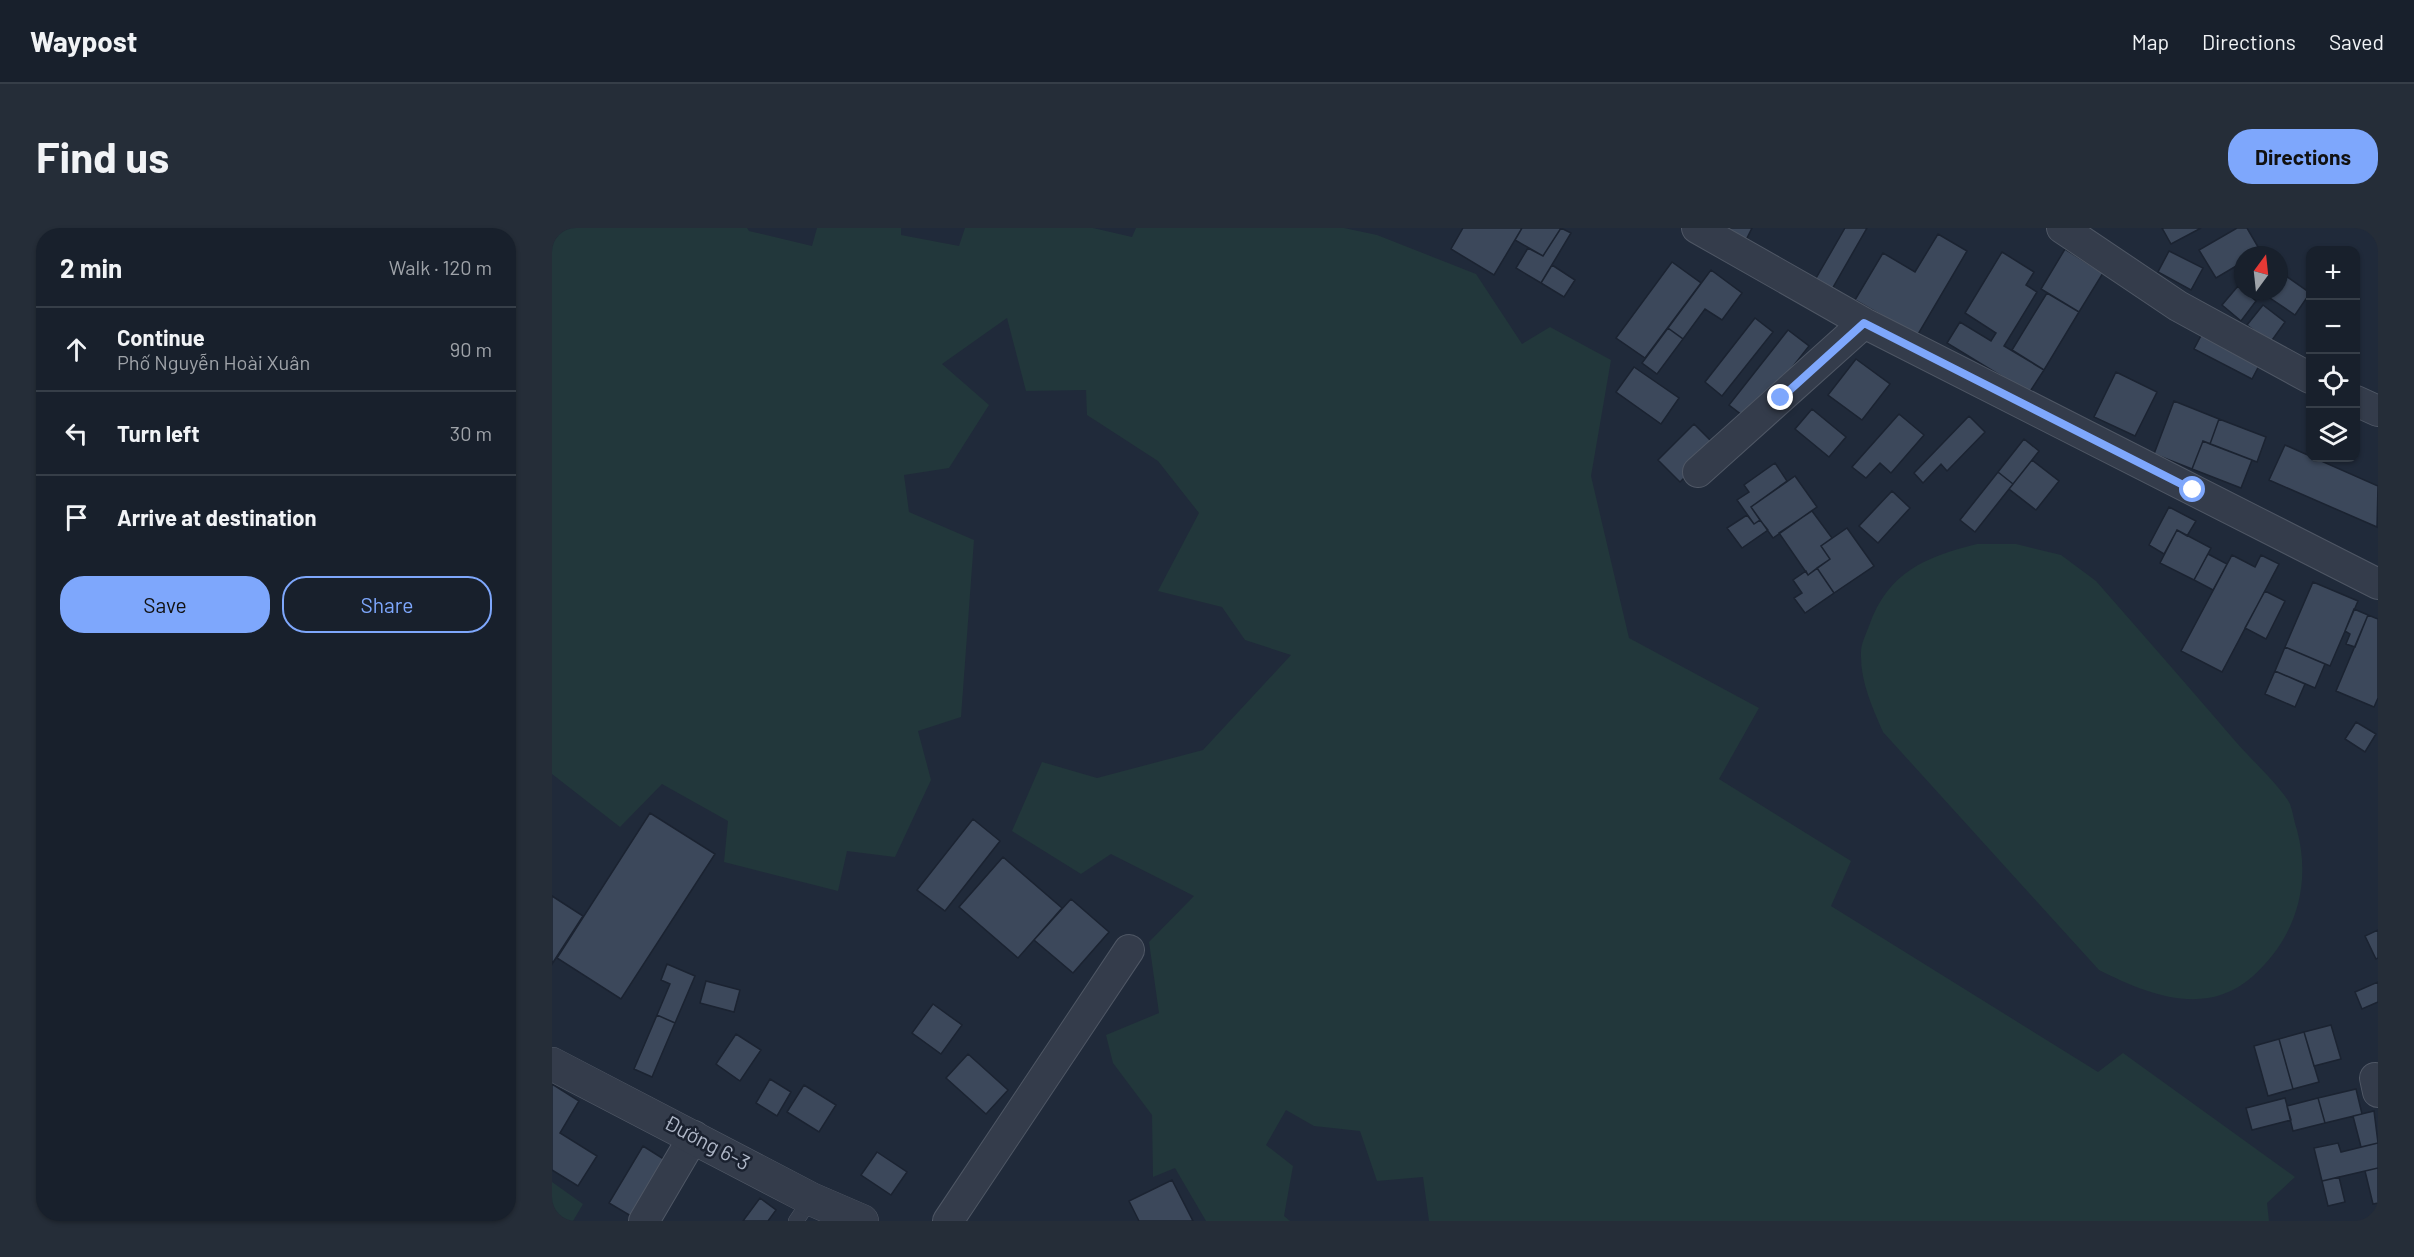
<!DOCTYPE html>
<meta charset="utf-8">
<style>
:root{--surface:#18202c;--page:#252d38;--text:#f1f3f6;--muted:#9fa3a9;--line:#363e48;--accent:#7ea7fc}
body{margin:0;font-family:Barlow,sans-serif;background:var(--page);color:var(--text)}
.controls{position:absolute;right:18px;top:18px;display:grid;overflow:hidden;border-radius:12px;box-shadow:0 2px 4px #0004}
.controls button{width:54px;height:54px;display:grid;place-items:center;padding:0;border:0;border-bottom:2px solid var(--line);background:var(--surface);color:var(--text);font:30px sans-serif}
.compass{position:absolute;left:1682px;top:18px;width:54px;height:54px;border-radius:50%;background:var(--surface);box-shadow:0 2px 4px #0004;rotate:15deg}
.stop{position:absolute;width:18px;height:18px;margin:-14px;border:4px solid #7ea7fc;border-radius:50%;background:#fff}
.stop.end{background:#7ea7fc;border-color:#fff;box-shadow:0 2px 6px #0008}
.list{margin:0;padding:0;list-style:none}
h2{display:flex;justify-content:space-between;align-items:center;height:78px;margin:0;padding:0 24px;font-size:26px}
h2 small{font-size:20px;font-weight:400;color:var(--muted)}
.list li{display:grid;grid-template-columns:39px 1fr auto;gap:18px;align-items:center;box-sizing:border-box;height:84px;padding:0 24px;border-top:2px solid var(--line)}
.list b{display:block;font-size:22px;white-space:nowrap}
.list p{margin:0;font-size:20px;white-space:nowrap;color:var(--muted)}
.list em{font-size:20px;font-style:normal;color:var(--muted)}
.actions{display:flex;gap:12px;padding:18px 24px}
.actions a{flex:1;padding:14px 0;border:2px solid var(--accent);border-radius:24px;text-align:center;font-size:21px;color:var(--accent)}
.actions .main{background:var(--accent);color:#111}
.icon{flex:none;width:33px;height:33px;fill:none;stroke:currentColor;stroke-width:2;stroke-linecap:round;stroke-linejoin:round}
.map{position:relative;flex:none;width:1826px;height:993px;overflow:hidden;border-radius:24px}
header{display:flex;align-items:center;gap:36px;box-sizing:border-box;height:84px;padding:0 30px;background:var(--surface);border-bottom:2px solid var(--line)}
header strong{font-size:28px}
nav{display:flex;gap:33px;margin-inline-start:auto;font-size:21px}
.intro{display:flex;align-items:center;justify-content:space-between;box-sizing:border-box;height:144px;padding:0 36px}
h1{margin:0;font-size:42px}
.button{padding:15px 27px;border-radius:24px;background:var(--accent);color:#111;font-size:21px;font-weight:700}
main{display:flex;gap:36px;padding:0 36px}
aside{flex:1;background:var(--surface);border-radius:24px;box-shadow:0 2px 4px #0004}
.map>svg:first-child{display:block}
</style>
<header>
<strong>Waypost</strong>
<nav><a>Map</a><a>Directions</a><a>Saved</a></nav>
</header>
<div class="intro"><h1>Find us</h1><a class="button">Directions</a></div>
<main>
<aside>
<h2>2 min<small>Walk · 120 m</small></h2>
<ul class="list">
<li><svg class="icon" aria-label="ahead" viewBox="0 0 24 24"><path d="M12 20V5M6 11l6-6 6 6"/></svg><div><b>Continue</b><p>Phố Nguyễn Hoài Xuân</p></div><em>90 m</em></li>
<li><svg class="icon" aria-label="left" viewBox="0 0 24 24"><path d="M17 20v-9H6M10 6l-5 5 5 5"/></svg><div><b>Turn left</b></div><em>30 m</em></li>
<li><svg class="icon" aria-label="arrive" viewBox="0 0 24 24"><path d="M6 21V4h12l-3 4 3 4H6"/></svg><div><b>Arrive at destination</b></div></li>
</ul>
<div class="actions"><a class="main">Save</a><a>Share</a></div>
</aside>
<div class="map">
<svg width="1826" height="993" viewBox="0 0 1826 993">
<rect width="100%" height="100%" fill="#202a3a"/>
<!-- green -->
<path fill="#22373b" d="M0,0h195l2,3 63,15 5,-18h84v7l58,11 6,-18h128l39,9 4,-9h208l33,7 99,39 46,70 28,-17 61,33 -20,116 38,162 130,70 -40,71 132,82 -20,45 267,166 25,-19 172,124 -28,26 2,18h-840l-6,-44 -46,4 -17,-50 -46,-5 -28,-16 -20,35 27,21 -9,50 6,5h-84l-31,-53 -22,9 -1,-62 -39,-52 -7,-28 53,-22 -10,-71 45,-46 -83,-42 -30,20 -69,-43 30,-69 55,16 106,-28 88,-95 -46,-15 -23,-33 -64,-16 41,-78 -41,-52 -71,-46 -1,-25 -60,1 -19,-73 -65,46 47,41 -40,63 -45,7 5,37 65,28 -13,177 -43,14 13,49 -36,77 -48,-6 -9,40 -114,-29 4,-41 -66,-37 -42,43 -68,-53z
M1425,316h39l45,11 35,26c47,54 94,107 140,161 14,16 45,45 54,62 3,8 4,18 7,26 15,56 -2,109 -45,147 -47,41 -105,17 -153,-7l-216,-238c-11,-26 -23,-51 -22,-80 0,-8 5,-18 8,-26 19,-54 56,-69 108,-82z
M0,954l31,22 -10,17h-21z"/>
<!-- building -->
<path fill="#3c485b" stroke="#1b2331" stroke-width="1.5" d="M911,0h59l-28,47 -43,-26z
M970,0h39l-18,28 -28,-16z
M1009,0l10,5 -30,50 -25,-15 12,-20 15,8z
M1165,0h35l-7,14z
M1293,0h22l-35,61 -17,-9z
M1610,0h39l-30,16z
M1685,0h10l14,24 -6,3h-12v7l-27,16 -17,-28z
M1386,6l29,17 -50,85 -62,-36 28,-47 32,19z
M1513,21l38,24 -24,39 -38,-23z
M1617,23l34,17 -12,22 -33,-18z
M1450,24l32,20 -8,13 11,7 -33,54 40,24 -15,23 -82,-50 13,-21 31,19 5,-8 -31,-20z
M1120,34l29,21 -56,75 -29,-20z
M1000,37l23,15 -11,17 -23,-14z
M1159,42l31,23 -20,27 -17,-11 -22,30 -15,-11z
M1727,43l31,22 -15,22 -34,-23 18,-1z
M1686,58l18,15 -15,20 -19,-16z
M1495,65l32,19 -35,58 -32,-20z
M1711,77l22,17 -15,21 -23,-18z
M1203,90l18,14 -51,64 -17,-14z
M1116,100l15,11 -26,35 -15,-11z
M1236,102l21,16 -59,75 -21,-16z
M1652,102l58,30 -10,19 -58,-30z
M1304,131l34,25 -28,36 -34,-25z
M1082,139l45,31 -18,26 -45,-32z
M1564,144l41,20 -22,44 -41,-19z
M1622,173l45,18 -9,25 -7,-3 -11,28 -38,-15z
M1260,181l34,28 -17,20 -34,-28z
M1347,186l25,21 -33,38 -11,-10 -14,15 -14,-11z
M1417,188l16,16 -38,39 -6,-7 -18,19 -9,-10z
M1667,191l47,18 -9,25 -47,-18z
M1142,196l22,22 -36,36 -22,-22z
M1472,211l15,12 -26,33 -15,-12z
M1651,213l49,19 -11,28 -49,-19z
M1733,217l93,41 -1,41 -108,-47z
M1480,232l27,21 -23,29 -27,-21z
M1223,235l12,18 -36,26 9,13 -6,4 -17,-24 12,-8 -5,-7z
M1446,244l15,12 -38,48 -15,-12z
M1243,248l22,31 -44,31 -22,-31z
M1340,263l18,17 -32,35 -19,-17z
M1617,279l27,14 -9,15 -10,-6 -13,24 -15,-9z
M1260,283l20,27 -11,8 9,13 -22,16 -29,-42z
M1195,287l7,9 6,-4 8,10 -26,18 -15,-20z
M1295,300l27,38 -40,27 -17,-25 13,-9 -9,-13z
M1625,302l34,18 -17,32 -34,-17z
M1656,326l19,10 -14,26 -19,-10z
M1680,327l23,12 6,-12 18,9 -57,108 -41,-21z
M1265,340l17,25 -29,20 -11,-15 8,-5 -9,-13 13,-9 2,4z
M1761,354l45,19 -28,65 -45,-19z
M1713,363l20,10 -19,38 -21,-11z
M1802,381l14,6 -13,32 -9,-3 4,-10 -5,-3z
M1816,387l10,4v79l-4,9 -38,-16z
M1733,419l40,17 -10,24 -40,-17z
M1723,443l30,13 -10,23 -30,-13z
M1804,494l20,12 -11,18 -20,-13z
M98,585l65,41 -94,145 -64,-41z
M421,591l27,22 -55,70 -28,-21z
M451,629l59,51 -44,50 -59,-51z
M0,668l31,20 -31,48z
M519,671l38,33 -36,41 -39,-33z
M1826,702v28l-2,1 -11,-23z
M115,736l28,12 -20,47 -18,-8 13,-31 -9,-4z
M154,753l34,9 -6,22 -34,-9z
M1826,754v20l-16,7 -7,-17z
M381,776l29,21 -21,29 -29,-21z
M105,787l18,8 -23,54 -18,-8z
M1779,797l10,34 -27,7 -10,-34z
M1752,804l15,50 -26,7 -14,-50z
M184,806l25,16 -21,31 -24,-17z
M1727,811l14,50 -25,7 -14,-50z
M416,826l40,36 -22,24 -40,-36z
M218,851l21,13 -14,24 -21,-13z
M0,856l27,17 -19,32 37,23 -19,30 -26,-16z
M252,857l32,20 -17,27 -32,-20z
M1804,861l6,25 -37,9 -7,-25z
M1733,870l6,22 -39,10 -6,-22z
M1766,870l7,25 -32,8 -6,-25z
M1822,883l4,32 -17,4 -8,-31z
M1786,915l3,9 37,-9v25l-56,13 -8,-33z
M91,918l27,17 -34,56 -27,-16z
M325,924l30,20 -16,23 -30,-20z
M1826,940v35l-5,1 -8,-33z
M1787,949l6,25 -17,4 -6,-25z
M620,952l21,41h-54l-10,-20z
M208,970l16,12 -8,11h-25z"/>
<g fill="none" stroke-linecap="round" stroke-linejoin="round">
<defs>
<path id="service" d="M244,993l15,-22"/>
<path id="minor" d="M1145,0l167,95 514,261
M1510,0l116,78 132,72
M1804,173l22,10
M1146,244l166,-149
M1823,850l3,14
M92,993l50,-85
M396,993l181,-271"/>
<path id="tertiary" d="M0,836l259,135 51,22"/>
</defs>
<!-- service casing -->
<use href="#service" stroke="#4f5765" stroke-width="16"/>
<!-- minor casing -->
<use href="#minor" stroke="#4f5765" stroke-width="32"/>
<!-- tertiary casing -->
<use href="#tertiary" stroke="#4f5765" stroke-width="34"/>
<!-- service -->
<use href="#service" stroke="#343c4b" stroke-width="15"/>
<!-- minor -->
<use href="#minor" stroke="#343c4b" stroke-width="30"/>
<!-- tertiary -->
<use href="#tertiary" stroke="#343c4b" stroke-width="33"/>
</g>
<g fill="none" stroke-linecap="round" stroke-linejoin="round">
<!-- route -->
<path stroke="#7ea7fc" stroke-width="8" d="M1229,170l83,-75 329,167"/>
</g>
<g text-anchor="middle" stroke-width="5" stroke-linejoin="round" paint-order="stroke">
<!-- street labels -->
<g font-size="21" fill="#afb7c7" stroke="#1a212f">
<text transform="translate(155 915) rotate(28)" y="7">Đường 6-3</text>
</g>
</g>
</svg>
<div class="controls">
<button>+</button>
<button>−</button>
<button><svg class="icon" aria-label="locate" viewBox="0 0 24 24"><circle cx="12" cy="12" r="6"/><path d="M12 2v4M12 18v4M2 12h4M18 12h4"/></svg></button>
<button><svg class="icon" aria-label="layers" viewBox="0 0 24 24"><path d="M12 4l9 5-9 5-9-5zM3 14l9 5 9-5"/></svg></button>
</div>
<svg class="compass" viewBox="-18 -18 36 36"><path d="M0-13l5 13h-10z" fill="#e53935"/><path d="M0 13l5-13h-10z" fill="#9fa3a9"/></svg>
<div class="stop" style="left:1641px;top:262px"></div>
<div class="stop end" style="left:1229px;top:170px"></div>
</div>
</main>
